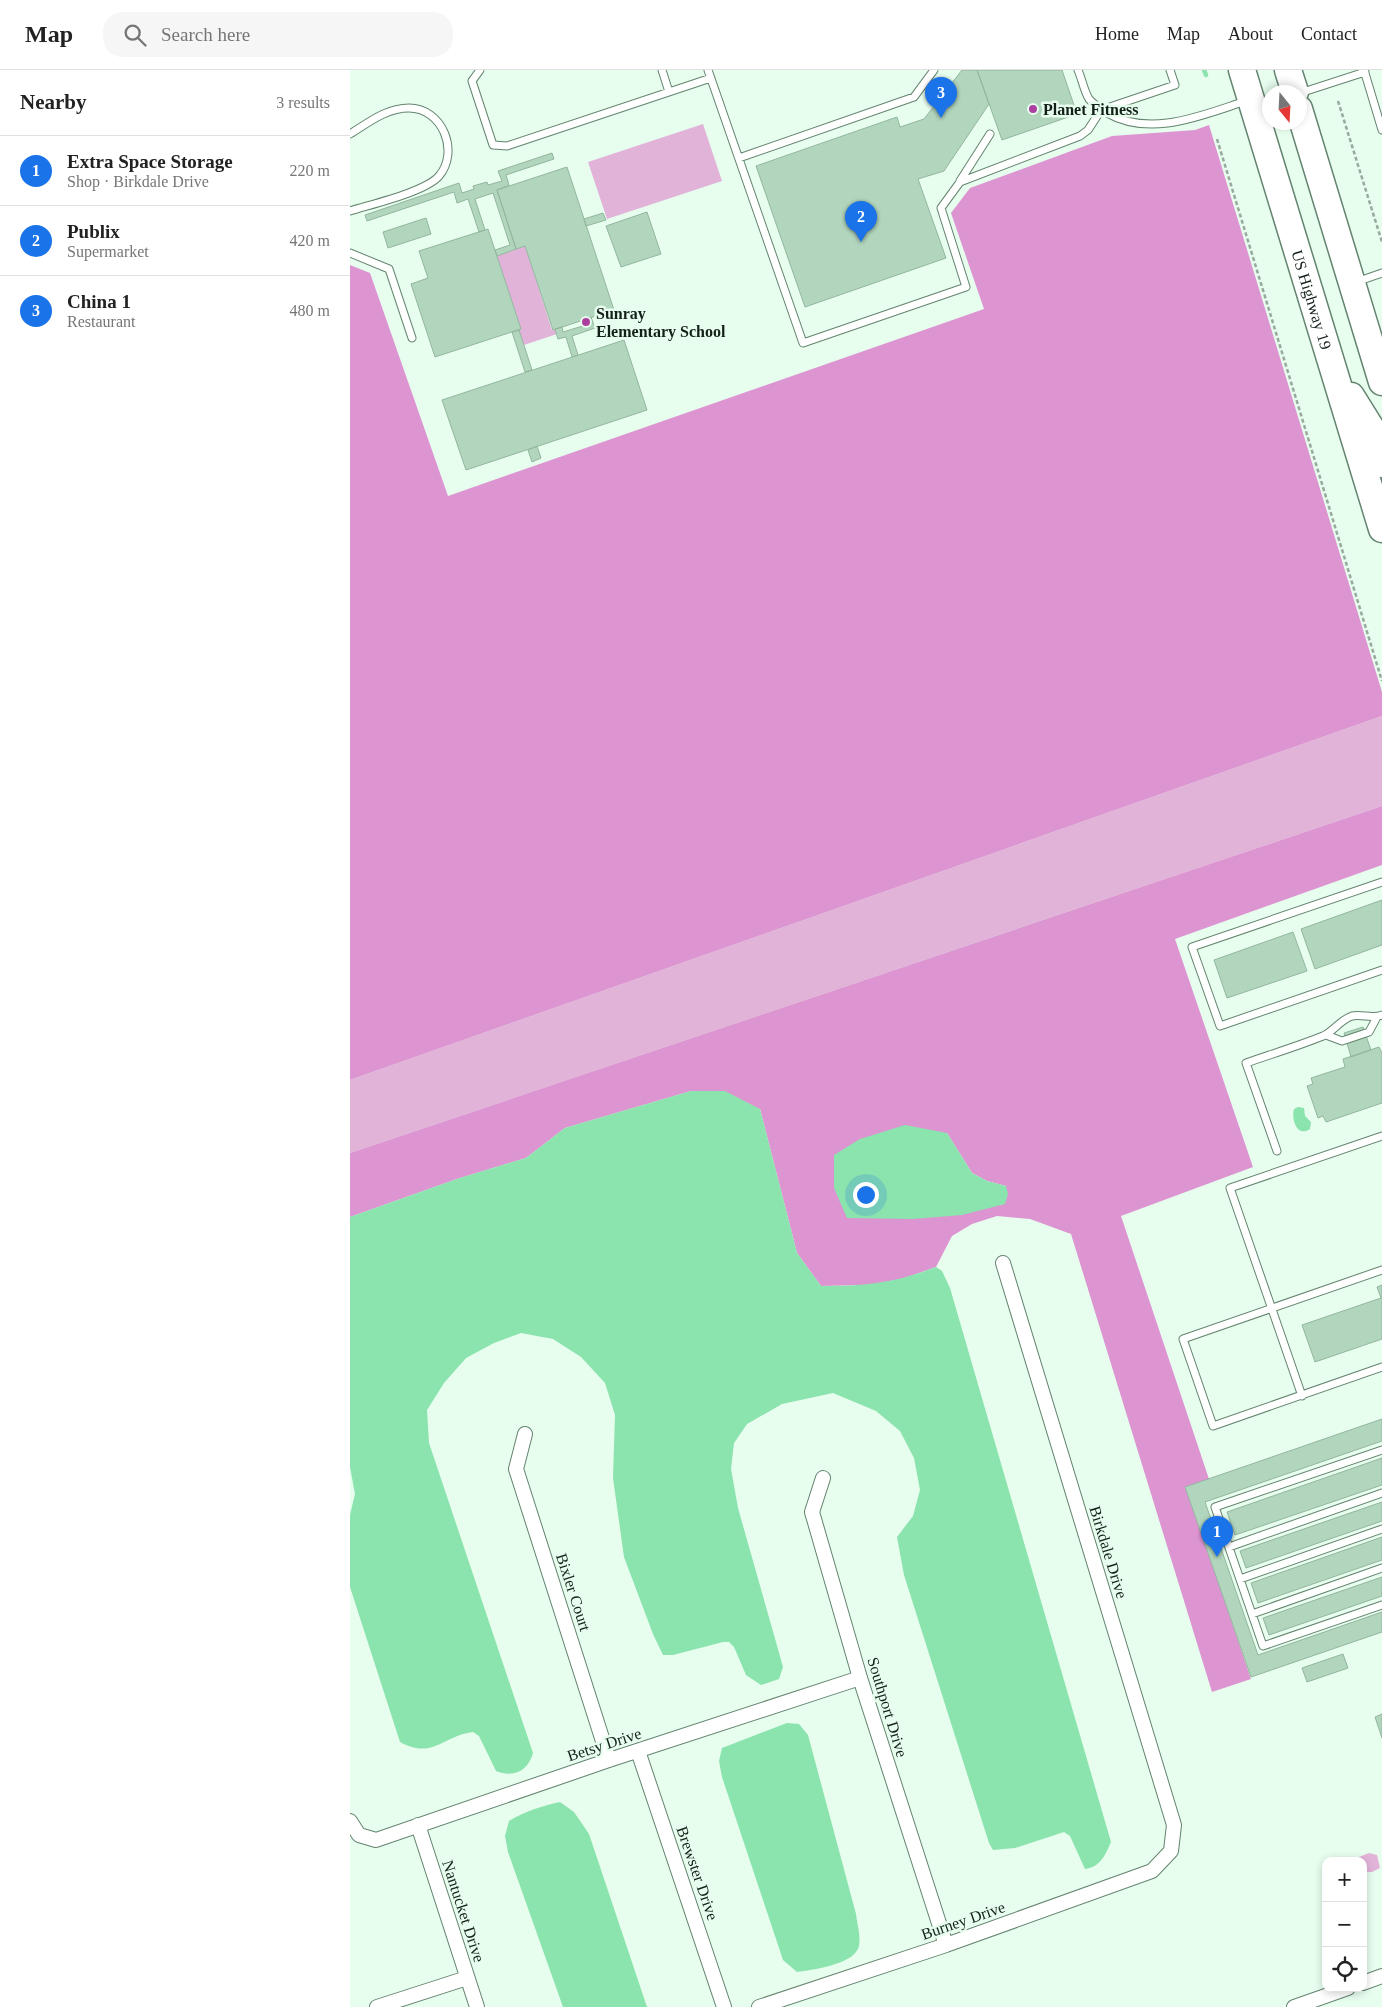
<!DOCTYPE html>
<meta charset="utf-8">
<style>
:root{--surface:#fff;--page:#f6f6f6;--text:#222;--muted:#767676;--line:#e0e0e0;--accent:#1a73e8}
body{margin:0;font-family:"Times New Roman",serif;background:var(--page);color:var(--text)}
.controls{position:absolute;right:15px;bottom:15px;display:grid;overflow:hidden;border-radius:10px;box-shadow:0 2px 8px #0003}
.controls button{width:45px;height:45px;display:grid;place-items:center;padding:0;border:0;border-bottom:1px solid var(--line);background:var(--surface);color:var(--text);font:25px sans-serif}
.compass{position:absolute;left:912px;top:15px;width:45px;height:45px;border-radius:50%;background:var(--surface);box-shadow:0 2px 8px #0003;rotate:162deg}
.you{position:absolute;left:515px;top:1124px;width:18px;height:18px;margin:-12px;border:4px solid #fff;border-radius:50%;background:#1a73e8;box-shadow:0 0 0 8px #1a73e833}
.badge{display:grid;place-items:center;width:32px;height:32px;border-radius:50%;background:var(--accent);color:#fff;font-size:16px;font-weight:700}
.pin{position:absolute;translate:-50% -41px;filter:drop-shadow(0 1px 2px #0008)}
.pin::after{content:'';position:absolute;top:26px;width:18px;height:15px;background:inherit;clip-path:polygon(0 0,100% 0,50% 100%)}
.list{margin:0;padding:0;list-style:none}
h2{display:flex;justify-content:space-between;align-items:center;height:65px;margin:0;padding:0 20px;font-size:21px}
h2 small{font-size:16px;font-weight:400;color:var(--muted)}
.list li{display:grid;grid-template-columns:32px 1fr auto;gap:15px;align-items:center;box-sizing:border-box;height:70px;padding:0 20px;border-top:1px solid var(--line)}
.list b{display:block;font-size:19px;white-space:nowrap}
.list p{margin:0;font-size:16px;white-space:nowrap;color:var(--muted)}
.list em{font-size:16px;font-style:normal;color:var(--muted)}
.icon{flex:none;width:28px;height:28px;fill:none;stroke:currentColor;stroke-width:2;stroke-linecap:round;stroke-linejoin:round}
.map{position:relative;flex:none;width:1032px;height:1937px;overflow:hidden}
header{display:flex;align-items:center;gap:30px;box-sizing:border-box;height:70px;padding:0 25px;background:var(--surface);border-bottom:1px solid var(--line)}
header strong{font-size:24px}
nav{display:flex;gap:28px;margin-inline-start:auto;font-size:18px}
.search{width:350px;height:45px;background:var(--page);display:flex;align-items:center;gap:12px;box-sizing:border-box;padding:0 18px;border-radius:20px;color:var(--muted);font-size:19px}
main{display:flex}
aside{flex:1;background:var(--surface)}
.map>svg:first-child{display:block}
</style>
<header>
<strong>Map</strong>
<div class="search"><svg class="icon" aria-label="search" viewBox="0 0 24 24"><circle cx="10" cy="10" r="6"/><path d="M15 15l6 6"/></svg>Search here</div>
<nav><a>Home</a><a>Map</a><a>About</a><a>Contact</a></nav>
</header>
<main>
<aside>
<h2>Nearby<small>3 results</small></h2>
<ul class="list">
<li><span class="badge">1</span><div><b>Extra Space Storage</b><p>Shop · Birkdale Drive</p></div><em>220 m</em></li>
<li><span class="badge">2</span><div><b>Publix</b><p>Supermarket</p></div><em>420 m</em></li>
<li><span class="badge">3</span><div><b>China 1</b><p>Restaurant</p></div><em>480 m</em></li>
</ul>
</aside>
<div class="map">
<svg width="1032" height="1937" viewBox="0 0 1032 1937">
<rect width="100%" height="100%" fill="#e7fdee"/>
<!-- green -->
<path fill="#e2b3d9" d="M353,54l19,57 -115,38 -19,-57z
M175,176l27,84 3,-1 2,5 -33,11 -5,-15 2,-1 -24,-73z
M1032,646v90l-1032,347v-73z
M1019,1783l8,2 3,13 -8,4h-9v-11h-7l3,-4z"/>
<!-- forest -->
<path fill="#dd95d2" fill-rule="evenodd" d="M859,55l173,567v24l-1032,364v-815l20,8 78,223 536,-187 -33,-96 19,-25 142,-52 83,-6z
M1032,736v59l-207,74 78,228 -132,49 88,263 -23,8 65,192 -39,13 -141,-458 -41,-15 -33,-3 -25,8 -20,12 -16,31 -31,11 -34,7 -50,1 -24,-33 -37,-144 -69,-18 -126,37 -39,30 -69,21 -107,38v-64zM597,1063l25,40 15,8 19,5 -172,2z"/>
<!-- water -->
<path fill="#8be3ad" d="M341,1021h34l35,18 37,144 24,33c45,0 73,-3 115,-19l6,4 8,17 161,554c-6,14 -11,25 -26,27l-15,-33 -6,-4 -49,16 -22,2 -4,-7 -85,-268 -7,-38 16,-21 7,-26 -6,-32 -14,-27 -24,-20 -43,-18 -51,11 -35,20 -13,19 -3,26 7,39 45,159 -4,12 -18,6 -15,-10 -12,-28 -5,-5h-6l-50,13h-10l-10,-21 -29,-77 -11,-79 2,-63 -10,-32 -24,-26 -28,-18 -32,-6 -27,10 -28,15 -22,25 -17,27 2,33 104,310c-5,18 -19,25 -37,18l-17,-35 -6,-4c-31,4 -40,28 -73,10l-50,-155v-72l5,-21 -5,-27v-250l107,-38 69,-21 39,-30z
M948,1037l6,1 1,8 6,6 -1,7c-13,9 -19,-10 -16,-20z
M555,1055l42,8 25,40 15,8 19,5 2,8 -3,10 -43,11 -49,4 -66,-1 -13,-30v-33l26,-16z
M437,1653l12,1 9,11 48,179c1,10 6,25 2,35 -8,16 -46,21 -61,23l-14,-12 -61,-183 -3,-16 3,-13z
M210,1732l14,10 15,22 58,173h-84l-55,-155 -3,-16 4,-15c16,-10 33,-15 51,-19z"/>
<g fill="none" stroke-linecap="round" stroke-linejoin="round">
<!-- stream -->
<path stroke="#8be3ad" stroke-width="4.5" d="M854,0l2,5"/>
</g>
<!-- building -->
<path fill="#b1d5bd" stroke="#93b69f" d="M612,0h15l12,34 -45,67 -26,8 28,79 -141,49 -49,-141 141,-49 3,10 24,-8z
M627,0h85l15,44 -75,26z
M202,83l2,6 -48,16 3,10 -12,5 19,59 -19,7 -2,-6 15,-5 -17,-52 -18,6 10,31 -6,2 -11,-33 -11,4 -3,-11 -87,29 -2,-6 94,-32 3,10 12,-4 -1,-3 14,-4 1,3 14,-4 -4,-10z
M217,97l47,143 -61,20 -28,-84 -9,3 -19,-59z
M297,142l14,42 -40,13 -15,-41z
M253,143l3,7 -20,6 -2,-7z
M76,148l5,16 -43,14 -5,-16z
M138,159l33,100 -86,28 -24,-73 17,-6 -9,-27z
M241,247l4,11 -23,8 6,19 -6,2 -6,-20 -8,2 -3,-10 7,-2 1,5 23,-7 -2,-5z
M169,260l13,40 -7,2 -13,-40z
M274,270l23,70 -181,60 -24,-70z
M187,376l4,12 -9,4 -4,-12z
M1032,830v45l-67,24 -14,-40z
M943,862l14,39 -80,27 -13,-38z
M1013,957l8,23 -20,7 -7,-24z
M1029,977l3,6v50l-56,19 -3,-6 -5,2 -11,-32 6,-2 -2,-6 34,-11 -2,-8z
M1032,1215v54l-67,23 -13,-37 79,-27 -4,-11z
M1032,1349v22l-177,61 53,153 124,-43v20l-131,45 -66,-190z
M1032,1388v27l-147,50 -8,-23z
M1032,1432v19l-136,47 -6,-17z
M1032,1467v23l-124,43 -7,-20z
M1032,1507v19l-113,39 -6,-17z
M993,1584l5,14 -41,14 -5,-14z
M1032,1644v24l-7,-21z"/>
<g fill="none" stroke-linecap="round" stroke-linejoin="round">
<defs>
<path id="lane" d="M130,0l-8,11 21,64 14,1 204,-68
M312,0l7,22
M358,0l95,273 163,-56 -25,-79 19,-26 120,-46 8,-6 13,-20 74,-25 -5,-15
M728,0c4,9 6,21 11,29 5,6 12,10 18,14 44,25 95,2 139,-12
M1014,0l18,60
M950,23l65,-21
M0,64c18,-11 36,-26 59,-26 33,0 51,43 30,68 -14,16 -67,28 -89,35
M389,88l175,-61 20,-27
M610,111l30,-47
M0,183l39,16 23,69
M1006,212l26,-9
M1032,812l-190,65 28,79 162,-56
M976,965l16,6 27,-9 8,-15
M927,1081l-31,-88c26,-9 52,-17 77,-27 11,-5 17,-16 29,-20 10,-2 21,3 30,-1
M1032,1200l-199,69 30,87 169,-59
M952,1326l-72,-208 152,-52
M1032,1380l-167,57 48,139 119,-41
M879,1477l153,-54
M890,1509l142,-50
M902,1544l130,-46"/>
<path id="street" d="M175,1364l-9,35 93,291
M473,1408l-11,34 48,166 86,267
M288,1681l86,256
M0,1751l9,14 17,5 233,-80 251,-82
M68,1755l59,182
M1013,1913l19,-7
M27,1937l90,-29
M409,1937l187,-62 206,-74 19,-20 3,-26 -171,-562
M944,1937l54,-19"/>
<g id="highway">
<path id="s1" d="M892,0l140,459"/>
<path d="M938,0l7,22"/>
<path d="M949,39l83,273"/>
<path d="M1001,326l20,32 11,36"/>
</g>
</defs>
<!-- lane casing -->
<use href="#lane" stroke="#63846f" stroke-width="9"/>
<!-- street casing -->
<use href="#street" stroke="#63846f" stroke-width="16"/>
<!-- highway casing -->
<use href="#highway" stroke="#63846f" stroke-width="29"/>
<!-- path -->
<path stroke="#98aa9e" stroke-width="2.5" stroke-dasharray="4 2.5" stroke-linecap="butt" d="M988,31l44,141
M867,69l165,542"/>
<!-- lane -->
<use href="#lane" stroke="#fff" stroke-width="7"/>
<!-- street -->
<use href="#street" stroke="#fff" stroke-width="14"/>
<!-- highway -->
<use href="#highway" stroke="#fff" stroke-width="26"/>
</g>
<!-- markers -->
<g fill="#ac40a0" stroke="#e7fdee" stroke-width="2">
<circle cx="683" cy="39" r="5"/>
<circle cx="236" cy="252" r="5"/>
</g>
<g text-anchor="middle" stroke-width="5" stroke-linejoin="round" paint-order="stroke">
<!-- poi labels -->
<g font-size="16" font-weight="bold" fill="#142119" stroke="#e7fdee" text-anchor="start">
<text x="693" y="45">Planet Fitness</text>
<text x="246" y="249">Sunray<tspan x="246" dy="18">Elementary School</tspan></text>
</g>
<!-- street labels -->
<g font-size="16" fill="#142119" stroke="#e7fdee">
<text dy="6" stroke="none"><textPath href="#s1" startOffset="240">US Highway 19</textPath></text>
<text transform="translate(759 1482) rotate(73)" y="6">Birkdale Drive</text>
<text transform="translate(224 1522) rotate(72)" y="6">Bixler Court</text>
<text transform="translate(538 1637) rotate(73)" y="6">Southport Drive</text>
<text transform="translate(254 1674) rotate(-18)" y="6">Betsy Drive</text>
<text transform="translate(348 1803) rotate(71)" y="6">Brewster Drive</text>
<text transform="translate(114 1841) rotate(72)" y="6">Nantucket Drive</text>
<text transform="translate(613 1850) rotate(-19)" y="6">Burney Drive</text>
</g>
</g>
</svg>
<div class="controls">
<button>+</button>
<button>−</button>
<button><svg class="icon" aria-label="locate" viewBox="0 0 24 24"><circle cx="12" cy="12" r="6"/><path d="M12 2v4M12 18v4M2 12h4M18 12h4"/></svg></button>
</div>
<svg class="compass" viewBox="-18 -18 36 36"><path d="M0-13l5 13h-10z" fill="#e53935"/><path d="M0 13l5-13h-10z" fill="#767676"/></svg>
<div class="you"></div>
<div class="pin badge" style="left:867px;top:1487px">1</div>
<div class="pin badge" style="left:511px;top:172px">2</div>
<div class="pin badge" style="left:591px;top:48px">3</div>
</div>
</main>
